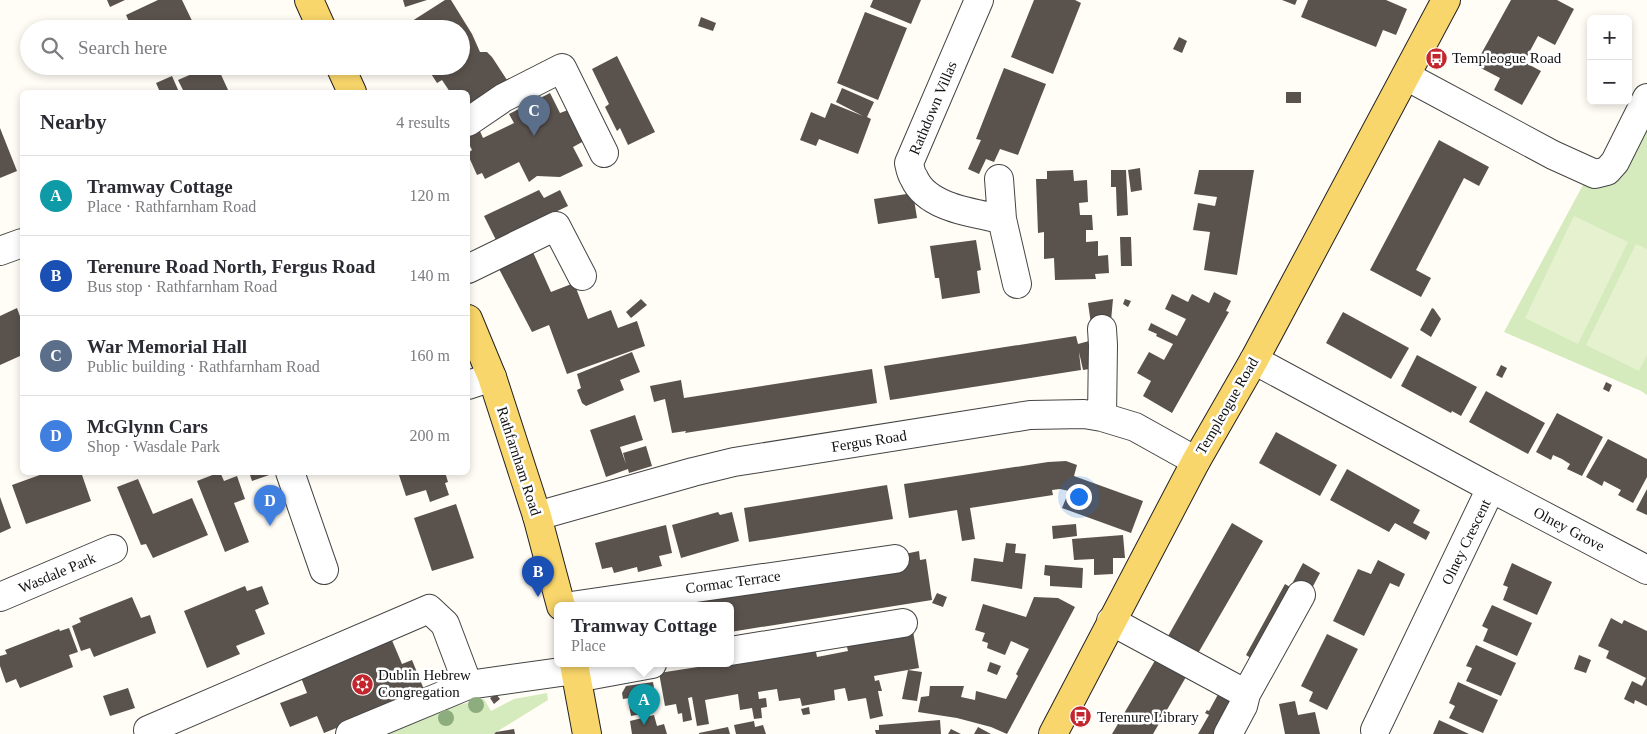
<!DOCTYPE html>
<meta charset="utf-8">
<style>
:root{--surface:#fff;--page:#f7f7f7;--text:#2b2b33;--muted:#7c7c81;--line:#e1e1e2;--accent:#c4262e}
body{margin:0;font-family:Georgia,serif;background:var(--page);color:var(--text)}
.controls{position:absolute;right:15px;top:15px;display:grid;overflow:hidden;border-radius:8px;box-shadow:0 2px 8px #0003}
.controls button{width:45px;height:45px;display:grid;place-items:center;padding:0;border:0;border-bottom:1px solid var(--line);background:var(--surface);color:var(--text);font:25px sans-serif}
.you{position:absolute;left:1078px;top:496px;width:18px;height:18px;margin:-12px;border:4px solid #fff;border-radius:50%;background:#1a73e8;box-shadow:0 0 0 8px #1a73e833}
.badge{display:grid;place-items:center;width:32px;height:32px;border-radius:50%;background:var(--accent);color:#fff;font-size:16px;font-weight:700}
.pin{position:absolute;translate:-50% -41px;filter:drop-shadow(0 1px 2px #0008)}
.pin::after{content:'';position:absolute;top:26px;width:18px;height:15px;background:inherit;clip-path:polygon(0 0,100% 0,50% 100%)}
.popup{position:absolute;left:554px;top:602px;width:180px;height:65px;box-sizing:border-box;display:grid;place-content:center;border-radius:8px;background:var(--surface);filter:drop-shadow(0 1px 4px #0005);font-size:16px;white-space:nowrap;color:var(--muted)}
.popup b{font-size:19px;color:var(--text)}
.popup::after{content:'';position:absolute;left:50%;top:100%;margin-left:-10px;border:10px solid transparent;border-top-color:var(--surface)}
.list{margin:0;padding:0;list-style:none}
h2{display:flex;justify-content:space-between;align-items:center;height:65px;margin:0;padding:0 20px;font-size:21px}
h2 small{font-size:16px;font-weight:400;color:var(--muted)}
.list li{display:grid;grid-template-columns:32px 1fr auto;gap:15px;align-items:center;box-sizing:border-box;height:80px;padding:0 20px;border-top:1px solid var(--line)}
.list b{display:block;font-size:19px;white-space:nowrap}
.list p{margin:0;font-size:16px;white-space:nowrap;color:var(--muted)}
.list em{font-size:16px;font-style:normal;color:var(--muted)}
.icon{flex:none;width:28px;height:28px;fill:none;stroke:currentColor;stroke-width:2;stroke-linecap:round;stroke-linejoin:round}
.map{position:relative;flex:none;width:1647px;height:734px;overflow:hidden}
.search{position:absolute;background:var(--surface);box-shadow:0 2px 8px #0003;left:20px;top:20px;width:450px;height:55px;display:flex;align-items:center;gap:12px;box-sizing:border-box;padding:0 18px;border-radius:28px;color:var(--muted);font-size:19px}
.panel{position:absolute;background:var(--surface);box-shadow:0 2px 8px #0003;left:20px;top:90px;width:450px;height:385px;border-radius:8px}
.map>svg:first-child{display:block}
</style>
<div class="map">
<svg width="1647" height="734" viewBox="0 0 1647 734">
<rect width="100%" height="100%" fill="#fffdf5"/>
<!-- green -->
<path fill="#d5ebbd" d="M1647,128v267l-6,-4 -137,-59 80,-149 16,4 21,-9z
M547,693l1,7 -55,34h-117l74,-27 34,-8 7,12 23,-12z"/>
<!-- pitch -->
<path fill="#e6f2cf" d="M1574,216l54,26 -50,102 -53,-26z
M1636,244l11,5v106l-8,16 -53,-26z"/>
<!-- building -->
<path fill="#5a524d" d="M107,0h18l-15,7z
M158,0h24l14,29h-47l-3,-8 -14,7 -6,-13z
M403,0h24l-22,7z
M445,0h6l21,34 8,18h7l5,5 15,23 -39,26v-14h-18l-8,-12 -5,3 -11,-17h35v-37h-49l-3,-6z
M873,0h48l-10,24 -41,-17z
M1034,0h41l6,3 -28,71 -42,-17z
M1282,0h15l-2,5z
M1308,0h78l21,9 -11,26 -13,-5 -7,17 -75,-30z
M1511,0h46l17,9 -19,36 -17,-9 -14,26 17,9 -19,34 -28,-15 6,-12 -25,-13z
M865,12l42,16 -29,72 -41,-17z
M701,17l15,6 -3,8 -15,-5z
M1179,37l8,4 -5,12 -9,-4z
M617,56l38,76 -27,13 -8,-17 -3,3 -12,-24 4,-3 -17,-35z
M210,66h7l12,26h-45l-6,-12z
M1004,68l42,16 -28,71 -18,-6 -6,13 -8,-3 -7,15 -11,-5 13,-29 -5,-1z
M172,76l7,16h-19l-4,-9z
M842,88l32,14 -7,15 4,2 -13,35 -39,-15 -3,7 -16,-6 11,-28 14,6 6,-15 32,13 -27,-14z
M1286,92h15v11h-15z
M550,93l10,20 8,-3 16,31 -11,6 10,19 -23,11 -23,-1 -8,6 -10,-20 -34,17 -3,-6 -5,2 -9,-20v-2l4,-3 -4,-8v-8l11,-5 4,9 31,-15 -5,-9z
M0,128l17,43 -17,7z
M1439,140l50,27 -10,19 -15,-8 -48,92 15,8 -10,19 -51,-27z
M1140,168l2,22 -11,2 -3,-22z
M1073,170l1,11 13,-1 1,22 -9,1 1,12h12l1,15h-7v12l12,-1v15l10,-1 1,18 -14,1 1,5 -41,1 -1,-22 -10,1v-27l-6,1 -2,-54h11v-8z
M1111,170h15l2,45 -11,1 -1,-29h-5z
M1199,170h55l-17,105 -33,-5 6,-38 -17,-2 5,-27 17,3 2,-9 -23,-3z
M539,190l5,8 16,-8 8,16 -72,34 -12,-24z
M913,193l4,25 -39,6 -4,-25z
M1120,237h11l1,29h-11z
M976,240l5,30 -4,1 3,22 -38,6 -3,-21h-4l-5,-32z
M532,250l19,42 23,-9 14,36 23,-9 7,18 19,-7 8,25 -78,28 -18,-49 -17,7 -34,-65z
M1214,292l17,9 -5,10 3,1 -57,101 -29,-17 8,-15 -14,-8 12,-21 15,8 9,-16 -17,-8 1,-2 -9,-4 3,-7 26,13 9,-17 -21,-10 7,-15 16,8 4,-8 17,9z
M641,299l6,6 -16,13 -5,-6z
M1113,299l-2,22 -20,3 -3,-21z
M1125,299l6,2 -3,6 -5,-3z
M17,308l5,14v40l-2,-6 -20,9v-49z
M1432,308l2,1 7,10 -10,18 -11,-7z
M1343,312l66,36 -18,31 -65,-36z
M1076,336l2,8 11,-3 7,27 -13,2 -4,-18 2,18 -191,30 -6,-34z
M632,352l8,20 -20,8 4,10 -38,16 -4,-3 -5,-13 4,-2 -4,-14z
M1417,355l60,32 -16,29 -9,-5 -1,2 -50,-27z
M1501,365l6,3 -5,10 -6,-3z
M872,369l5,34 -192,30 1,-2 -14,2 -7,-34 -11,3 -4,-16 31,-6 3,18z
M1606,382l6,3 -3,7 -6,-3z
M1486,391l59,32 -17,31 -59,-32z
M1557,413l46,24 -21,39 -15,-7 3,-5 -8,-5 -9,-4 -2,5 -15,-8z
M635,415l8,25 -23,7 6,17 -3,-11 23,-7 6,20 -23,7 -1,-4 -22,8 -16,-47z
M1276,432l61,33 -17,31 -61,-33z
M1608,439l39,20v18l-14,26 -15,-8 3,-5 -17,-9 -2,5 -16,-9z
M1066,461l11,4 -3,11 69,25 -12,32 -69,-25 7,-17 -9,-2 -8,1 1,5 -83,13 5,31 -13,2 -5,-31 -48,8 -5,-34 144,-22z
M1347,469l73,41 -7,13 17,9 -4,8 -31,-17 -6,9 -59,-32z
M48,472h33l10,29 -65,23 -14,-39z
M220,472l4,9 13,-5 8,23 -11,4 15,39 -24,10 -28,-71z
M249,472h26v1l-23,8z
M398,472h47l3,10 -3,1 4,12 -19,7 -4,-12 -20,6z
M138,479l15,35 39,-16 16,37 -55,23 -7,-14 -5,1 -24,-58z
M887,485l6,34 -144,23 -5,-34z
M1647,489v26l-11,-5z
M0,497l11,31 -11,5z
M456,504l18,54 -42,13 -18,-53z
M718,512l2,3 12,-3 7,29 -58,17 -9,-33z
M1232,523l31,18 -70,121 -30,-17z
M1076,524l1,12 -24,3 -1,-13z
M666,525l6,28 -13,3 3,10 -24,6 -1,-5 -23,6 -2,-6 -10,2 -7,-26z
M1123,535l2,23h-12v16l-19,1v-16l-20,1 -2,-21z
M1006,543l10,1 -1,9 11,1 -4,35 -51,-8 3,-23 29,4z
M919,551l1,9 6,-1 6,41 -202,32v-26h-56l-1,-4z
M1378,560l27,14 -6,13 -9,-4 -26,53 -31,-15 25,-52 13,5z
M1303,563l17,10 -9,17 -18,-8z
M1512,563l40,19 -15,33 -34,-15 5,-13 -5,-2z
M1045,565l38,3 -1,20 -32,-2v-10l-6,-1z
M1285,584l12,7 -40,71 -11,-7z
M245,586l2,5 15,-5 7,18 -14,6 10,24 -29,12 4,8 -33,14 -23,-57z
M937,593l10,4 -4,10 -11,-4z
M132,597l9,21 9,-3 6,18 -62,24 -4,-9 -9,3 -9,-25 9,-4 -2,-4z
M1034,597l24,1 17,9 -68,127 -16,-7 -34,-9 -39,-6 3,-15 8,-1 1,-10h34l-3,11 14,3 1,-9 30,8 12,-23 -2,-2 13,-25 -18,-8 -6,14 -18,-7 1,-5 -6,-2 3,-8 -10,-3 8,-26 43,13z
M1492,605l40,18 -15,33 -34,-15 5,-12 -6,-3z
M1611,618l11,6 2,-4 23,11v75l-12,-6 -1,4 -10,-5 8,-18 10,5 4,-8 -40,-20 3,-7 -11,-5z
M69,628l9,24 -9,3 4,12 -53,21 -4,-9 -10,4 -6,-17v-10l7,-2 -2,-4 54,-21 1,2z
M913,631l6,37 -45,8 1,5 4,-1 3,11h-4l5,25 -13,3 -4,-21 -18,3 -3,-13 -11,2 1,10 -33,6 -2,-8 -21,3 -2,-12 -19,3 1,7 7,-1 1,9 -6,1 1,10 -8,1 -2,-11 -12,2 -2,-16 -33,6 4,24 -12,2 -5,-29 -4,1 4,22 -9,2 -1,-9 -4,1 -2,-10 -11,2 -6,-33 58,-9h13l85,-17 2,10 31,-6 -2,-8z
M1327,634l31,15 -31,61 -18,-9 4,-9 -12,-6z
M391,638l11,26 10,-4 13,32 -101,41 -7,-17 -27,11 -10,-24 27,-10 -7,-18z
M1476,645l40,18 -15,33 -35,-15 6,-13 -6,-2z
M1160,652l30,18 -37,64h-41z
M1579,655l12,5 -5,13 -12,-4z
M990,662l11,4 -4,9 -10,-4z
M908,670l14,2 -5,29 -15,-2z
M653,682l2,12 -32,5 -1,-6 4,-7z
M1458,682l40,18 -15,33 -34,-15 6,-12 -6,-3z
M1222,687l11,5 -13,42h-22l11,-19 -4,-2 2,-3 2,1z
M128,688l7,20 -25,8 -7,-20z
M496,694l4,5 -6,5 -4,-6z
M648,700l3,12 -20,4 -2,-11z
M1295,701l3,14 17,-3 5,22h-35l-6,-30z
M809,707l1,7 -7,1 -2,-6z
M654,715l3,11 7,-2 3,10h-35l-2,-13z
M940,720l1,14h-65l-1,-4h4v-5z
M1439,720l30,14h-36z
M754,721l1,6 8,-2 3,9h-30l-2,-9z
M728,727l2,7h-31v-1z
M978,727l13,7h-17z
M514,729l1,5h-21l2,-2z
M951,729l10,5h-13z"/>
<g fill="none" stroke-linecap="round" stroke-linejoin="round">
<defs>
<path id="minor" d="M979,0l-70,163c1,5 2,11 5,15 13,30 60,35 88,41
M1406,76l147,79 42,19 12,-3 8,-9 32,-64
M468,122l35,-24 59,-30 42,85
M999,179l3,40 15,65
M0,251l22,-8
M468,269l88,-43 26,50
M1254,360l237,128 -116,242
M468,385l24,-8
M1102,417l1,-72 -1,-16
M290,472l34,98
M1491,488l156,82
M537,516l156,-44 41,-10 296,-47 54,-1 18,3 33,10 61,34
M0,597l113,-48
M571,606l324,-47
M1111,621l135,73
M730,651l173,-28
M576,678l76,-14
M149,734l-1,-4 281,-121 16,15 23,61
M350,734l118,-49 107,-15
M1228,734l15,-28 3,-12 55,-99"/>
<path id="major" d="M309,0l13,29
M340,66l12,26
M468,319l24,58 45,139 24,90
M574,664l13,70
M1053,734l143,-273 58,-101 192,-360"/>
</defs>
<!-- minor casing -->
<use href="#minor" stroke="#444" stroke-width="30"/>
<!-- major casing -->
<use href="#major" stroke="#222" stroke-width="30"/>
<!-- minor -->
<use href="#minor" stroke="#fff" stroke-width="28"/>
<!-- major -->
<use href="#major" stroke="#f9d66b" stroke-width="28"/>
</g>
<!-- trees -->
<g fill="#8dad7f">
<circle cx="476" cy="705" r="8"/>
<circle cx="446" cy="718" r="8"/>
</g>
<!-- icons -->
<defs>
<symbol id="bus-disc" viewBox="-11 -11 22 22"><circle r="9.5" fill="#c4262e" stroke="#fff"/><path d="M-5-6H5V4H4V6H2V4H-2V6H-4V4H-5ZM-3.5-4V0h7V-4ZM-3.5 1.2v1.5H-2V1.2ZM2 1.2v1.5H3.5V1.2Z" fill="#fff"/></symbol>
<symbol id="synagogue-disc" viewBox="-11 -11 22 22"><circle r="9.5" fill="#c4262e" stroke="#fff"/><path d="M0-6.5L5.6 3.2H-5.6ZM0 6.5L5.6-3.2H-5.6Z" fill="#fff"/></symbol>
</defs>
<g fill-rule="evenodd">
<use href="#bus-disc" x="1424" y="46" width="25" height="25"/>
<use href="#synagogue-disc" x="350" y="672" width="25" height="25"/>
<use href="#bus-disc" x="1068" y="704" width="25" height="25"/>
</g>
<g text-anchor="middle" stroke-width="5" stroke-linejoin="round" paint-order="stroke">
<!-- poi labels -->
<g font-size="15" fill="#111" stroke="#fff" text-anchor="start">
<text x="1452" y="63">Templeogue Road</text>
<text x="378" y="680">Dublin Hebrew<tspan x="378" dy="17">Congregation</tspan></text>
<text x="1097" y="722">Terenure Library</text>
</g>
<!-- street labels -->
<g font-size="15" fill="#111" stroke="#fff">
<text transform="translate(933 108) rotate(-67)" y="5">Rathdown Villas</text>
<text transform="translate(1227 406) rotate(-60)" y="5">Templeogue Road</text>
<text transform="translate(869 441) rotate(-9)" y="5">Fergus Road</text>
<text transform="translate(519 461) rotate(72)" y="5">Rathfarnham Road</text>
<text transform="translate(1569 529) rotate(28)" y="5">Olney Grove</text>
<text transform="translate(1466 542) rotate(-64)" y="5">Olney Crescent</text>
<text transform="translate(57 573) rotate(-23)" y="5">Wasdale Park</text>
<text transform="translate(733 582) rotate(-8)" y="5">Cormac Terrace</text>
</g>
</g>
</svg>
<div class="controls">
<button>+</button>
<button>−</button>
</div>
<div class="you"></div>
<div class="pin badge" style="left:644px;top:725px;background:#0f9aa8">A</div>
<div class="popup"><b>Tramway Cottage</b>Place</div>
<div class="pin badge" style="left:538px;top:597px;background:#1a4fb4">B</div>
<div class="pin badge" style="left:534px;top:136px;background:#5c6f8a">C</div>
<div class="pin badge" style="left:270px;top:526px;background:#3f7fe0">D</div>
<div class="search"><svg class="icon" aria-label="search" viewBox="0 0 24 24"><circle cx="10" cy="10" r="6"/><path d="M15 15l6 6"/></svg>Search here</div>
<section class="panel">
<h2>Nearby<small>4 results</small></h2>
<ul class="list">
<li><span class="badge" style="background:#0f9aa8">A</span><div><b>Tramway Cottage</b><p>Place · Rathfarnham Road</p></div><em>120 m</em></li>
<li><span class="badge" style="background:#1a4fb4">B</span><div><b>Terenure Road North, Fergus Road</b><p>Bus stop · Rathfarnham Road</p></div><em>140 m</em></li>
<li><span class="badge" style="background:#5c6f8a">C</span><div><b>War Memorial Hall</b><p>Public building · Rathfarnham Road</p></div><em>160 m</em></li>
<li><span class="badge" style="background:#3f7fe0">D</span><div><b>McGlynn Cars</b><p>Shop · Wasdale Park</p></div><em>200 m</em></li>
</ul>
</section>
</div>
